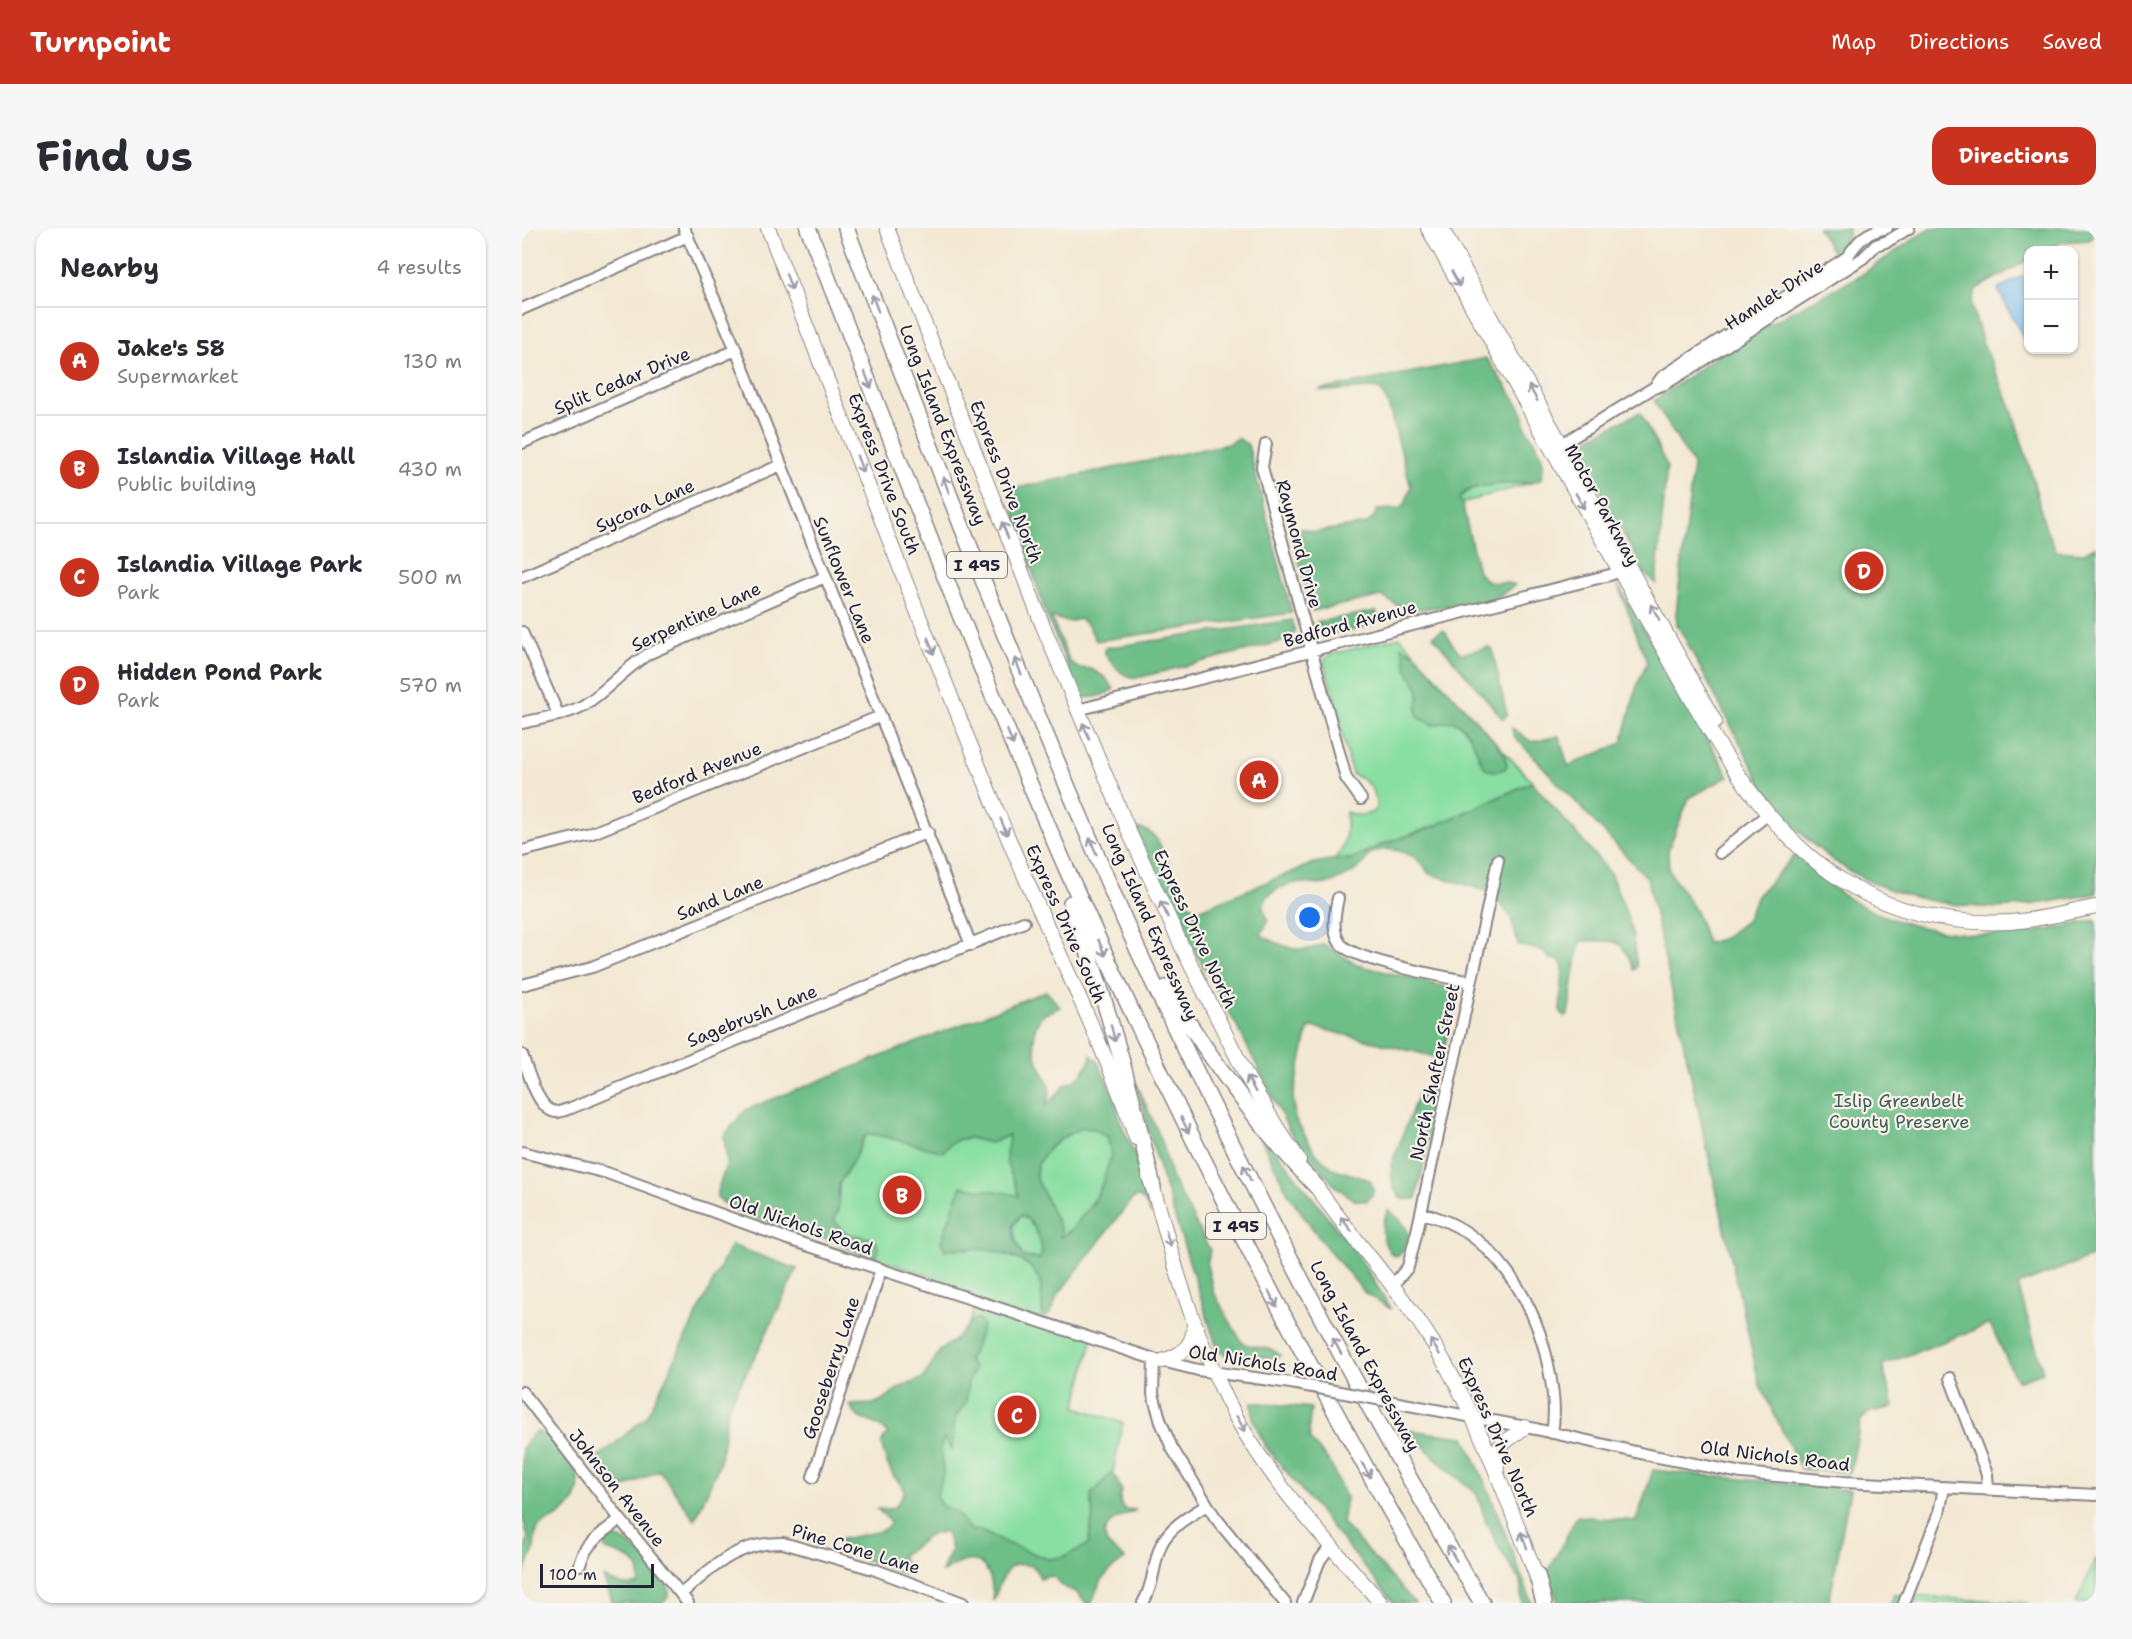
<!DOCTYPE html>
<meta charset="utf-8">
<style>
:root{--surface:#fff;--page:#f7f7f7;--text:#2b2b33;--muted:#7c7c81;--line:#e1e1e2;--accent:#c8321e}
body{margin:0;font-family:"Shantell Sans",sans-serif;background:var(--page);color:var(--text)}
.controls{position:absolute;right:18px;top:18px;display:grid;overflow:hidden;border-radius:12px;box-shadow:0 2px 4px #0004}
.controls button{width:54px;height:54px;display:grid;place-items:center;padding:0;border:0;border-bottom:2px solid var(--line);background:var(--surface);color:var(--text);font:30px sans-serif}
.scale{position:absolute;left:18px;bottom:15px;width:114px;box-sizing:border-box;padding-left:6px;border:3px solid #22223b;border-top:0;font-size:16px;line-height:21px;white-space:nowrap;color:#22223b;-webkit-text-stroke:4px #f7f3e8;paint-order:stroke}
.you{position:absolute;left:788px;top:690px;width:21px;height:21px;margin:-15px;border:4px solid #fff;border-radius:50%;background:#1a73e8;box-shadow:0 0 0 9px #1a73e833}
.badge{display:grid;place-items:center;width:39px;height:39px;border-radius:50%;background:var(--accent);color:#fff;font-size:20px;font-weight:700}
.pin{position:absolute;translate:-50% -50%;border:3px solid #fff;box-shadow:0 2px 6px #0006}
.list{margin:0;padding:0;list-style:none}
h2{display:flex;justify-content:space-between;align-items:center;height:78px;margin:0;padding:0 24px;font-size:26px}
h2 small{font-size:20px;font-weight:400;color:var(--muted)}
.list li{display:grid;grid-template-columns:39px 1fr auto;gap:18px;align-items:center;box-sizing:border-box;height:108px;padding:0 24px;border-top:2px solid var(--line)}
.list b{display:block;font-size:22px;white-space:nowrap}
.list p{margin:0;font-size:20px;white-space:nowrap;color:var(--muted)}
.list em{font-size:20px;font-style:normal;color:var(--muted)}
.map{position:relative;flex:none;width:1574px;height:1375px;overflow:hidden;border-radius:18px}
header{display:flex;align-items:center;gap:36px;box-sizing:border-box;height:84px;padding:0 30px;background:var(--accent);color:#fff}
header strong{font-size:28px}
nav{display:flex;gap:33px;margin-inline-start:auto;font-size:21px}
.intro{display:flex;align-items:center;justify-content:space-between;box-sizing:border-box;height:144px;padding:0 36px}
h1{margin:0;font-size:42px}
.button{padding:15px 27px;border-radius:18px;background:var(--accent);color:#fff;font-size:21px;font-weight:700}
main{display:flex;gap:36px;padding:0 36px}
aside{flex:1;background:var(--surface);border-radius:18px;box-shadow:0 2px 4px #0004}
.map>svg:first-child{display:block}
</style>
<header>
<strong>Turnpoint</strong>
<nav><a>Map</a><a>Directions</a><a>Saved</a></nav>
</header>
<div class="intro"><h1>Find us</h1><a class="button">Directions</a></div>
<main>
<aside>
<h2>Nearby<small>4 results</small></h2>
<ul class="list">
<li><span class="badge">A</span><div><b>Jake's 58</b><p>Supermarket</p></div><em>130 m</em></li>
<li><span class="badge">B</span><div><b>Islandia Village Hall</b><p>Public building</p></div><em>430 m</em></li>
<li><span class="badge">C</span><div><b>Islandia Village Park</b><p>Park</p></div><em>500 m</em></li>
<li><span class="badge">D</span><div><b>Hidden Pond Park</b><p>Park</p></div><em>570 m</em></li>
</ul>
</aside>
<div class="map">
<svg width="1574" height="1375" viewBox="0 0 1574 1375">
<rect width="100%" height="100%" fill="#f7f3e8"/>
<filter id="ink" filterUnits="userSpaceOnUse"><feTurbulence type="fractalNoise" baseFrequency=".0167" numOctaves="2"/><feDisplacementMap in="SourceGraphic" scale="12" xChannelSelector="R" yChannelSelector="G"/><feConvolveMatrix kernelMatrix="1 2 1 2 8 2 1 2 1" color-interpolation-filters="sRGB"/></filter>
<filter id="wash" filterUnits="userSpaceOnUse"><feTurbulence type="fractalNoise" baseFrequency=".008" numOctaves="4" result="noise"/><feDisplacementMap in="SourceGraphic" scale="24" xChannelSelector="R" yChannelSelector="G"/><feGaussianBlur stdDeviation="1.35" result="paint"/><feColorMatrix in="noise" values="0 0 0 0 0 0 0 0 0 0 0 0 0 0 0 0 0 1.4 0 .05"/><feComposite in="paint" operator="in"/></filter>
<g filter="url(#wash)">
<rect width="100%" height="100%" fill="#f3e8d3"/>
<!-- green -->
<path fill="#89dfa2" stroke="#56806e" stroke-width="1.5" d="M1012,254l-72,21 -4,-2 2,-5c19,-15 51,-13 74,-14z
M878,409l132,145 -97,44 -54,19 -30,14h-15c11,-16 11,-28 10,-47 11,4 19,5 30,-2 2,-20 -8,-29 -24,-36l-28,-114 5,-5z
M560,900l13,1 13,9c1,6 4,13 3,18 -2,22 -31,74 -52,81l2,-7 -25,-53c-2,-22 27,-42 46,-49z
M346,906l82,10 9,-5 11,-1 20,5 19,-8 -2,29 9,17 2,15 -29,-6h-13l-19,46 94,36v10l-11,37 53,17 -17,71 47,16 -33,159 -193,-71 81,-211 -44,-14 2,-8 -63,-21 4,-2 -2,-14c-20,-10 -28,0 -41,-21l4,-10 1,-26 15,-25 10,-21z
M499,987c13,6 25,31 19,44l-17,-2 -8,-18 -2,-13z
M1574,1330v45h-20z
M1372,1367l134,8h-137z"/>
<!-- forest -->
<path fill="#6ebe88" stroke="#487062" stroke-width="1.5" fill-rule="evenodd" d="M1296,0h30v16l-4,17 -8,-3z
M1408,0h166v4l-6,8 -28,2 -15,8h-19v10l-52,29 -5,16 12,38 28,64 22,72 11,44 12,28 28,2 12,-7v348c-28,4 -57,11 -86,13 -16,2 -33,0 -50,-2 -87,-9 -146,-45 -196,-117l-87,-164 -1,-10 17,-149 -39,-64 90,-64 114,-60z
M964,130c12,17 28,37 37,56 2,6 1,13 5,18 9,14 21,30 12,48 -18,7 -75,-2 -81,21l3,2 16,69c13,17 20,7 37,13l-23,16 -81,9 -8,-1 -21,-13 -70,15 -20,-77 4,-5h8l10,3 53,-8 6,-6 4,-8 22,-1 6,-5 6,-17 -23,-83 -8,-15c-20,-3 -40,4 -61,1z
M1118,184l27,54 -11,118 -11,-10 -62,-116v-17z
M716,210l10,7 44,168 -196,28 -7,-14 -9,-8 -12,3 -17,-5 19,45 8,6 13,1 14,8 9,12c-13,9 -23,10 -38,7l-5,-22 -26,-62 -32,-104 -1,-19 216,-45z
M1096,357l111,191 -40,22 -21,52 1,21 27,40 11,32 15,-4 24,-18 11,-25 39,-42c9,9 17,18 27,26 53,45 128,59 196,54 26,-3 51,-9 77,-14v335l-78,30 25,87 -26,9 -27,-57 -108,41 12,42 -24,5 -9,8 -11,53 -49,-4 -42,-86 -112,-505 -133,-142 -2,-8 20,14 27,-6 9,30 54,-23 15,-57 10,-24z
M854,383l3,9c-14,10 -39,14 -56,12l-6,-10z
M770,392l3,12 -7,7 -8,3 -139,35c-20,2 -25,-10 -36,-23v-6z
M920,402l4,2 4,9 11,13 27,-7 4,2 15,66 -4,4 -70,-83z
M880,419l12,6 82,90 8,10 3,12 -2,4c-26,9 -25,-15 -34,-31 -4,-8 -10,-13 -17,-17l-22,4 -13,-7c-6,-11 3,-18 -1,-29 -1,-7 -8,-11 -10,-17 -3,-8 -3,-17 -6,-25z
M1010,554l78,91 16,39 6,20 5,35 -3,3c-12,-34 -18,-29 -50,-29l-3,2 -3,8 -10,63 -3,3 -5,-6 3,-45 -4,-6 -9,-1 -7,-8 -25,-6 -7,-28 -21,-25 -61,-18c-9,-19 -40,-33 -60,-19 -3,3 -5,8 -8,11 -8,7 -19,13 -29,16 -15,6 -23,0 -36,1 -10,1 -22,8 -30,14l-3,11 5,12 -7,15c21,11 40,21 63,9l33,21 94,23 3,3 2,5 -13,58 -7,3 -123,-30 -5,3 -15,66 2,23 21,35 18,15 36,11c5,9 4,14 -3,21l-13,-1 -19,-14 -45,-54 -52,-104 -55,-98 -48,-102c12,1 16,4 23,13l31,64 9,5 116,-47 22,-4h15l30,-14 54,-19z
M524,763l14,16 -19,9 -6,13 -1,13 3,18 12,25 1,9 -4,12 19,-21 9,-4 8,-7 8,-13 1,-6 6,5 17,37 7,26 15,34 15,58 -7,-14 -5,-4 -5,1 -5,5 -72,93 -6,17 -7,5c-5,-13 0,-26 -5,-38 -11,-25 -42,-30 -65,-31 -10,0 -19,-2 -29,1l-4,-9 20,-55c19,5 39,3 57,10 0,-13 -8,-20 -11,-32 -3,-9 2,-19 2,-29l-19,8 -20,-5 -11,1 -9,5 -7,8 -69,-18h-6l-4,4 -10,21 -15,25 -1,26 -4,10 8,12c14,6 36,0 37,20l-6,5c-16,-1 -27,-12 -43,-17 -25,-8 -98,-23 -113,-43v-5l10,-29 -3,-27 21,-26zM560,900l13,1 13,9 3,18 -10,32 -8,15 -23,28 -10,6 1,-7 -25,-53c-2,-22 27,-42 46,-49zM499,987c13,6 25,31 19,44l-17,-2 -8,-18 -2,-13z
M613,852l28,64 8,33 39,73 -3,15 6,26 28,50c12,10 27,3 39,14l-3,3 -49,-2 -10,-5 -59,-183z
M905,860l13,1 -24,110h-14l-9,-12 -2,-22 27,-70z
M728,890l109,139 32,52 -26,-16 -42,-50 -34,-48z
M866,982c19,13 29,26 10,46l-6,-1c-12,-16 -12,-27 -4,-45z
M209,1017l66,24 -38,80 -31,58 -8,55 -25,58 -36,-50 -43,22 -24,-32 13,-8 42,-36z
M456,1090l5,7 -10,28 -5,5 6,11 -6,14 -2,20 -11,15 -3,31 -8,-11c-6,11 0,23 -1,35 -1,9 -5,16 -6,24l4,8 15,7 14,18h9l27,13 42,16 15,-2 25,-12 5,-31 -2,-20c10,-6 13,-17 22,-22l9,19c-3,7 -3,12 2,18l12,1c-14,6 -25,9 -32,23l3,11 18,15c-18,12 -27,22 -33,44h-6l-10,-11 -11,-4 -11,-11 -7,-1 -6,3 -7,-12c-30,-10 -31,11 -41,34 0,-20 -5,-49 -34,-38 -5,2 -11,6 -17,9l9,-23 -5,-17c-23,0 -27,16 -45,23l9,17 -10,1 -34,-13 -9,-2 -12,-7 -7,-11 39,-8 8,-3 6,-7 -14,-13c19,2 19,-2 28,-18 -2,-6 -5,-7 -9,-12 -5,-6 -15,-28 -14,-37 1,-3 4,-6 6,-8 -15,-19 -29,-7 -38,-29l23,-1 10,-4 16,-12 24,-10 18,-29 13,-8 18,-20z
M730,1174l59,6 -2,17 1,15 19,21 17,37 -4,25 73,80h-21l-128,-156 -13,-27z
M885,1202l58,7 26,60 41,106h-10l-2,-23 -18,-27 -16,-31 -9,-28 -31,-26z
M14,1204c12,1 21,11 29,21 20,24 19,48 -10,65 -8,4 -14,4 -18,13 -3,5 -2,11 -3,18 -2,7 -6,14 -9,21 -1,6 -2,12 -3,18v-37l3,-2 3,-11 -6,-23 1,-29 -1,-38c6,-5 7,-12 14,-16z
M1131,1242l197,20 -21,113h-271l-11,-29 30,-58 59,5z
M91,1309c17,1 79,56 47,66 -9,0 -36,0 -47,0l-10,-26c10,6 26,11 36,7 4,-25 -15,-28 -33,-34l-2,-4 3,-7z"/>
<!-- water -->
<path fill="#74bbec" stroke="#4b6e94" stroke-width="1.5" d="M1500,48l6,11v52l-3,2 -27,-52z"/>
</g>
<g filter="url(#ink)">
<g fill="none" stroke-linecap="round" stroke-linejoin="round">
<defs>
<path id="minor" d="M162,0l52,122 235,595
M0,81l166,-73
M1132,160l8,-11 185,-120c12,-17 18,-25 40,-29
M0,215l214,-93
M744,216l-4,23 4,15 80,296 15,21
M1035,219l96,-59 12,-4 28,-17 170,-109 13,-13 12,-4 21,-13
M0,349l259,-112
M0,404l36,82
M555,482l533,-135 17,-7
M0,495c20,-5 45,-8 62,-18 24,-15 42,-38 66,-52l175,-76
M0,623l68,-17 291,-118
M1198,625l48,-39
M816,670c-3,15 -7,32 2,45 12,18 107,34 131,39
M0,757l70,-18 336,-135
M0,827c6,15 16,57 35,57 4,0 10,-3 14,-4l453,-186
M0,924l85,21 181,66 366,120 44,11 93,13
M899,985c72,16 115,88 128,156 4,21 7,42 3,64
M871,1057l15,-18 10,-40 80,-367
M632,1131l-1,35 8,28 11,26 43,69 70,86
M1428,1150l37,96 1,16
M0,1164l98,127 68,84
M871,1174l143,27 117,27 89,17 103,9 251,13
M291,1249l68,-208
M58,1337c5,-22 23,-32 40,-46
M159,1366c33,-28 56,-52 102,-51l90,26 90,34
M621,1375c11,-18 10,-40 18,-58 8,-18 30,-30 46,-40
M781,1375l17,-43 10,-13
M1382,1375l35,-90 5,-25"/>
<path id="major" d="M246,0c77,196 151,393 231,588 44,108 99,212 137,322
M365,0l156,398 87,208 54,117 63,126 29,49 23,34
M906,0l264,472c15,25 29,50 46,74 67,99 150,154 273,148 29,-2 57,-10 85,-15
M919,0l274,494
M627,948c13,38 21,76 34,114 12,37 27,75 44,110 38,77 98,139 154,203
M789,951c38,57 86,106 122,164 47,76 75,160 107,242
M640,1133c20,-6 32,-15 32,-37
M974,1244l4,-26 25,-19"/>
<path id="highway" d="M286,0c89,224 173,451 272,671 108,241 230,475 363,704
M324,0c77,199 153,399 237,595 20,46 39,94 61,140 103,218 214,433 338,640
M549,675c34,92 61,189 82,284
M644,760c43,68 94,141 150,198
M1015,1347l7,28"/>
</defs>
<!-- minor casing -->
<use href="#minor" stroke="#8a8587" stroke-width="14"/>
<!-- major casing -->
<use href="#major" stroke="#8a8587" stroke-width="16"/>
<!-- highway casing -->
<use href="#highway" stroke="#8a8587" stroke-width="18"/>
<!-- minor -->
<use href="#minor" stroke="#fff" stroke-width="10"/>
<!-- major -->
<use href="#major" stroke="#fff" stroke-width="14"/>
<!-- highway -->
<use href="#highway" stroke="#fff" stroke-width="15"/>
<defs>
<path id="minor-bridge" d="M769,1155l102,19"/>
</defs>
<!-- minor-bridge casing -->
<use href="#minor-bridge" stroke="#8a8587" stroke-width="14" stroke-linecap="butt"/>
<!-- minor-bridge -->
<use href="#minor-bridge" stroke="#fff" stroke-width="10"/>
</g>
<!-- one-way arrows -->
<defs><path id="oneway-shaft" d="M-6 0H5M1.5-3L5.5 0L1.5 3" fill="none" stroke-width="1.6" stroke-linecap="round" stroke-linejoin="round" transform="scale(1.5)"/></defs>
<g stroke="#9c9ca7">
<use href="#oneway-shaft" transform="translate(934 51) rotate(61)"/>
<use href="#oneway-shaft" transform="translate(267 54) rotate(69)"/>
<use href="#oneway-shaft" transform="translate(353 75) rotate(-111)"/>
<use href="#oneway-shaft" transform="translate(346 152) rotate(68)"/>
<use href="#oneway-shaft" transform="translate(1011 165) rotate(-119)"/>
<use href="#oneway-shaft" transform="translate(338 236) rotate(69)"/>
<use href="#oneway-shaft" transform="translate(424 257) rotate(-111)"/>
<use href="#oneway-shaft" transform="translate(1058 273) rotate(61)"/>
<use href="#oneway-shaft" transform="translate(483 302) rotate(-111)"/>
<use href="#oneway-shaft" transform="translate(1133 384) rotate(-119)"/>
<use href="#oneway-shaft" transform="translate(409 418) rotate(69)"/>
<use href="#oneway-shaft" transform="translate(496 438) rotate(-112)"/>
<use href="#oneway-shaft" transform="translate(564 503) rotate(-113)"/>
<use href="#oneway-shaft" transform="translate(488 509) rotate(68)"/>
<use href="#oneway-shaft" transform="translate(482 599) rotate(67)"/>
<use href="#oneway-shaft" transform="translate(571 618) rotate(-113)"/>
<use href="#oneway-shaft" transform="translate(642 681) rotate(-115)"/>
<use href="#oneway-shaft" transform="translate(580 720) rotate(65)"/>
<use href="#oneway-shaft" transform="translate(591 805) rotate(75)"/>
<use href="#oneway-shaft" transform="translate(729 856) rotate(-119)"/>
<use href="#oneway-shaft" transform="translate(663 897) rotate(64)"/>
<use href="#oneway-shaft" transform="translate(725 945) rotate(-116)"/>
<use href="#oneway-shaft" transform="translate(824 996) rotate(-128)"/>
<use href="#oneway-shaft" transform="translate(646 1010) rotate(74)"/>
<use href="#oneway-shaft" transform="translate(751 1071) rotate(62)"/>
<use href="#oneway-shaft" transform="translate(815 1118) rotate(-118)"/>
<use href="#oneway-shaft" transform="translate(913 1119) rotate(-122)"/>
<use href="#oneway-shaft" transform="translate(719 1196) rotate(60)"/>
<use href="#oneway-shaft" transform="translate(844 1242) rotate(60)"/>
<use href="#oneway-shaft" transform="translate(1002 1312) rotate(-110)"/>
<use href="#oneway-shaft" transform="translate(930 1325) rotate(-120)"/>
</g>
</g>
<g text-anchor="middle" stroke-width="4.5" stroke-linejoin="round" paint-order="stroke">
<!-- shield labels -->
<g fill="#f7f3e8" stroke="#62616f" stroke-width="1.5">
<rect x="425" y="324" width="60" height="26" rx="4.5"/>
<rect x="684" y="985" width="60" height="26" rx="4.5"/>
</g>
<g font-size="16" font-weight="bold" fill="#22223b">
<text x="455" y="343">I 495</text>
<text x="714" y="1004">I 495</text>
</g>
<!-- street labels -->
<g font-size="18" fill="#22223b" stroke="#f7f3e8">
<text transform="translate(1252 67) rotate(-33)" y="6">Hamlet Drive</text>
<text transform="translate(100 153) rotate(-23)" y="6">Split Cedar Drive</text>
<text transform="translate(421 197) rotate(69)" y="6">Long Island Expressway</text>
<text transform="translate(362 246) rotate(69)" y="6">Express Drive South</text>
<text transform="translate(484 254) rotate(69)" y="6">Express Drive North</text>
<text transform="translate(1080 277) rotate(61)" y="6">Motor Parkway</text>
<text transform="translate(123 278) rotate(-24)" y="6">Sycora Lane</text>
<text transform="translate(777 316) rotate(75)" y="6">Raymond Drive</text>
<text transform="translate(322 352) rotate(68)" y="6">Sunflower Lane</text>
<text transform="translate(174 389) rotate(-25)" y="6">Serpentine Lane</text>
<text transform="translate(828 396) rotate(-15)" y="6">Bedford Avenue</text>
<text transform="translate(175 545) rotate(-22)" y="6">Bedford Avenue</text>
<text transform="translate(198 670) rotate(-22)" y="6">Sand Lane</text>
<text transform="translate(628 694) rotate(66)" y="6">Long Island Expressway</text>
<text transform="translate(544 696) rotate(66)" y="6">Express Drive South</text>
<text transform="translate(673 701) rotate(65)" y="6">Express Drive North</text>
<text transform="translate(230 788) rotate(-22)" y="6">Sagebrush Lane</text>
<text transform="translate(913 844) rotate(-78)" y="6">North Shafter Street</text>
<text transform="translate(279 997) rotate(19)" y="6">Old Nichols Road</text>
<text transform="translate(843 1128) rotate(62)" y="6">Long Island Expressway</text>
<text transform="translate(741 1135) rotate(9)" y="6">Old Nichols Road</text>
<text transform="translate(309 1140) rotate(-72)" y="6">Gooseberry Lane</text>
<text transform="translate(976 1209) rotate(66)" y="6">Express Drive North</text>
<text transform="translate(1253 1228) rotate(7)" y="6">Old Nichols Road</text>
<text transform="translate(95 1260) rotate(52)" y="6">Johnson Avenue</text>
<text transform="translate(334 1321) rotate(17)" y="6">Pine Cone Lane</text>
</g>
<!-- park labels -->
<g font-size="18" fill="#415b5a" stroke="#f7f3e8">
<text x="1377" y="879">Islip Greenbelt<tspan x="1377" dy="21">County Preserve</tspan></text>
</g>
</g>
</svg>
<div class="controls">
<button>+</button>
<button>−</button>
</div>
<div class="scale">100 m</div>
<div class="you"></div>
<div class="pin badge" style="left:737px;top:552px">A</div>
<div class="pin badge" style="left:380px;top:967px">B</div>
<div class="pin badge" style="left:495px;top:1187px">C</div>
<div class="pin badge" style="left:1342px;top:343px">D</div>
</div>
</main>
